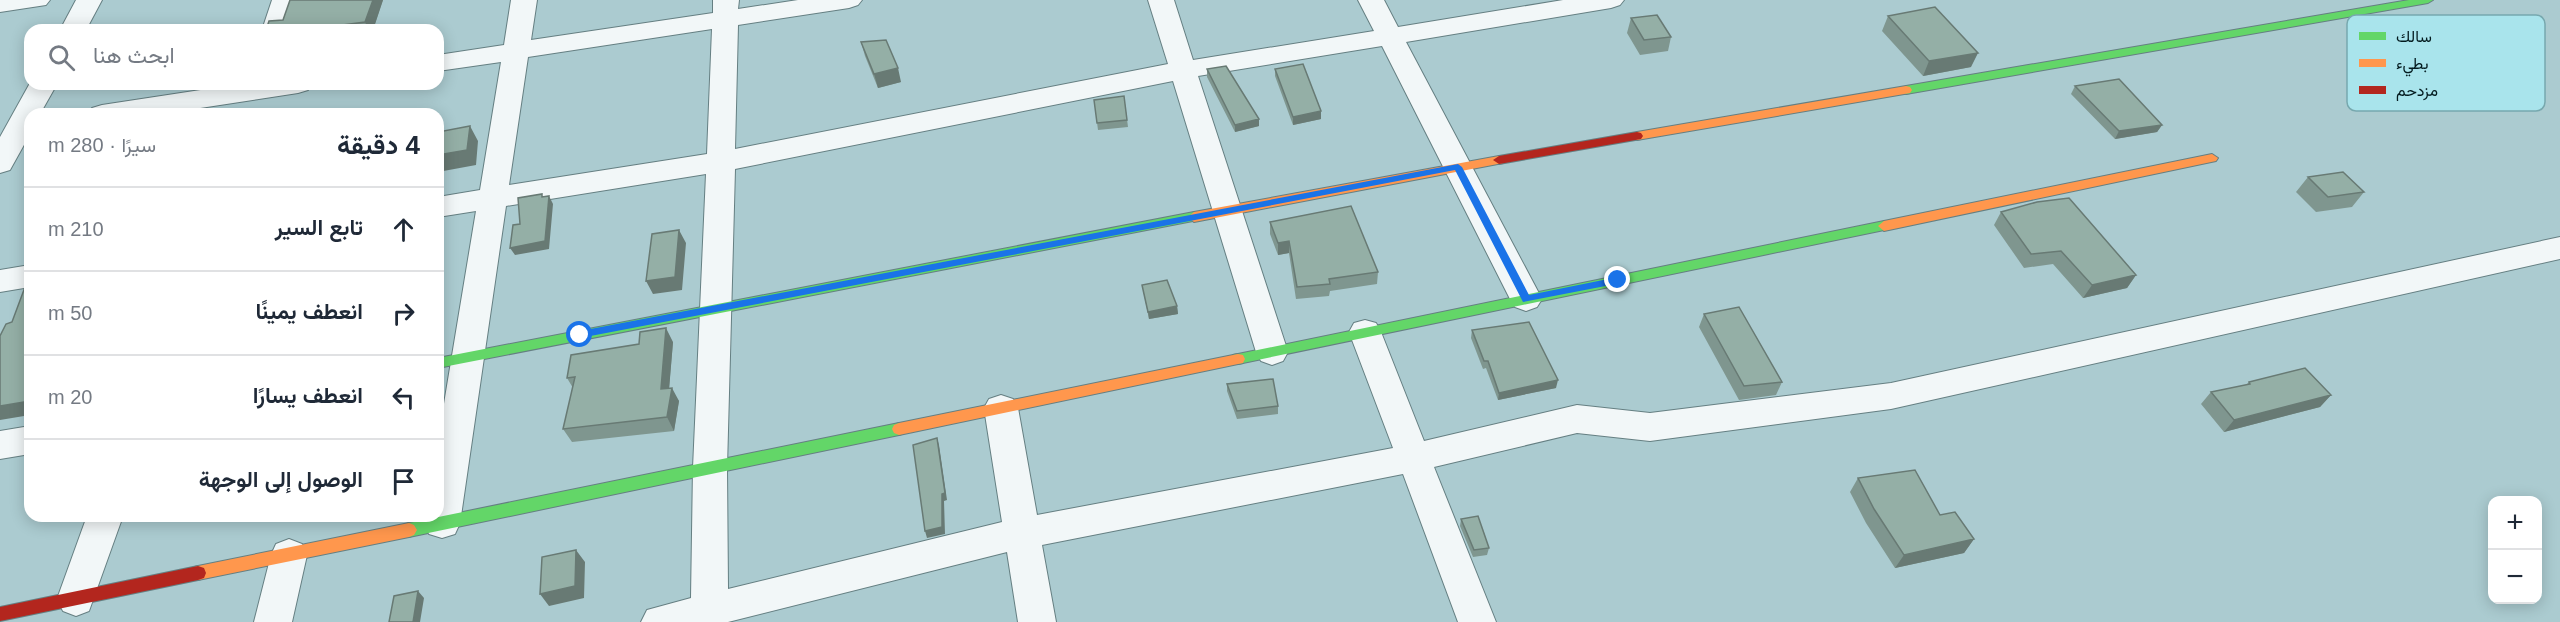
<!DOCTYPE html>
<html lang="ar">
<meta charset="utf-8">
<style>
:root{--surface:#fff;--page:#f2f2f3;--text:#1f2937;--muted:#747a83;--line:#e0e1e3}
body{margin:0;font-family:Helvetica,Vazirmatn,sans-serif;background:var(--page);color:var(--text);direction:rtl}
.controls{position:absolute;right:18px;bottom:18px;display:grid;overflow:hidden;border-radius:12px;box-shadow:0 3px 15px #0003}
.controls button{width:54px;height:54px;display:grid;place-items:center;padding:0;border:0;border-bottom:2px solid var(--line);background:var(--surface);color:var(--text);font:30px sans-serif}
.stop{position:absolute;width:18px;height:18px;margin:-14px;border:4px solid #1a73e8;border-radius:50%;background:#fff}
.stop.end{background:#1a73e8;border-color:#fff;box-shadow:0 2px 6px #0008}
.list{margin:0;padding:0;list-style:none}
h2{display:flex;justify-content:space-between;align-items:center;height:78px;margin:0;padding:0 24px;font-size:26px}
h2 small{font-size:20px;font-weight:400;color:var(--muted)}
.list li{display:grid;grid-template-columns:39px 1fr auto;gap:18px;align-items:center;box-sizing:border-box;height:84px;padding:0 24px;border-top:2px solid var(--line)}
.list b{display:block;font-size:22px;white-space:nowrap}
.list em{font-size:20px;font-style:normal;color:var(--muted)}
.icon{flex:none;width:33px;height:33px;fill:none;stroke:currentColor;stroke-width:2;stroke-linecap:round;stroke-linejoin:round}
.map{position:relative;flex:none;width:2560px;height:622px;overflow:hidden;direction:ltr}
.search{position:absolute;background:var(--surface);box-shadow:0 3px 15px #0003;left:24px;top:24px;width:420px;height:66px;display:flex;align-items:center;gap:15px;box-sizing:border-box;padding:0 21px;border-radius:18px;color:var(--muted);font-size:22px}
.panel{position:absolute;background:var(--surface);box-shadow:0 3px 15px #0003;left:24px;top:108px;width:420px;height:414px;border-radius:18px;direction:rtl}
.map>svg:first-child{display:block}
</style>
<div class="map">
<svg width="2560" height="622" viewBox="0 0 2560 622">
<rect width="100%" height="100%" fill="#abcbd0"/>
<g fill="none" stroke-linecap="round" stroke-linejoin="round">
<defs>
<path id="street" d="M0,0h50l-4,5 -46,7z
M76,0h26l-16,30h-26z
M272,0h26l-10,30h-26z
M511,0h26l-6,40 182,-27v-13h26l-1,9 60,-9h64l-4,5 -9,3 -111,17 -3,124 433,-85 -20,-64h26l19,60 181,-29 -16,-31h26l14,27 165,-27h61l-4,5 -9,3 -205,34 136,257 -5,8 -11,4 -11,-4 -5,-8 -128,-253 -184,30 90,276 -5,9 -11,4 -11,-4 -5,-9 -83,-271 -438,88 -8,299 1,121 274,-67 -18,-114 5,-9 12,-4 12,4 5,9 19,107 356,-67 -44,-116 5,-9 11,-3 11,3 5,9 43,109 153,-36 73,8 241,-30 669,-146v22l-669,150 -241,32 -73,-8 -143,34 62,155h-38l-55,-148 -361,71 14,77h-38l-11,-70 -279,70h-87l6,-12 44,-12 2,-130 13,-294 -200,32 -46,317 -5,11 -13,4 -13,-4 -5,-11 1,-7h13v-76l38,-229 -38,6v-20l42,-7 21,-128 -63,9v-16l66,-10zM712,29l-5,125 -198,31 19,-128z
M30,83l27,1 -17,30h-10v20l-20,36 -10,3v-36z
M240,84h72l-4,6 -10,3 -137,21h-73l4,-6 10,-3z
M30,265v22l-30,5v-22z
M30,426v28l-30,5v-28z
M87,516h36l-34,95 -13,5 -13,-5 -6,-12z
M289,539l13,5 5,11 -15,67h-38l17,-67 5,-11z"/>
<path id="fast" d="M2409,0h24l-5,3 -522,91 -6,-4 6,-4z
M1194,212l4,2 2,3 -2,3 -760,148v-10z
M1884,221l5,2 1,3 -1,3 -651,135 -5,-1 -2,-4 2,-4 5,-1z
M899,423l5,2 2,4 -2,4 -5,2 -490,102 -5,-2 -3,-5 3,-5 5,-2z"/>
<path id="slow" d="M1906,86l4,1 2,3 -2,3 -273,47 -6,-4 6,-4z
M2212,154l6,4 -2,3 -332,70 -6,-5 6,-5z
M1499,156l6,4 -2,3 -309,59 -6,-5 6,-5z
M1238,354l5,1 2,4 -2,4 -5,1 -339,71 -5,-2 -2,-4 2,-4 5,-2z
M409,523l5,2 3,5 -3,5 -5,2 -211,43 -6,-2 -2,-5 2,-5 6,-2z"/>
<path id="jam" d="M1637,132l4,1 2,3 -2,3 -142,25 -6,-4 6,-4z
M198,566l6,2 2,5 -2,5 -6,2 -198,41v-14z"/>
</defs>
<!-- street casing -->
<use href="#street" stroke="#657f82" stroke-width="2"/>
<!-- fast casing -->
<use href="#fast" stroke="#657f82" stroke-width="2"/>
<!-- slow casing -->
<use href="#slow" stroke="#657f82" stroke-width="2"/>
<!-- jam casing -->
<use href="#jam" stroke="#657f82" stroke-width="2"/>
<!-- street -->
<use href="#street" fill="#f2f7f8" fill-rule="evenodd"/>
<!-- fast -->
<use href="#fast" fill="#63d668" fill-rule="evenodd"/>
<!-- slow -->
<use href="#slow" fill="#ff974d" fill-rule="evenodd"/>
<!-- jam -->
<use href="#jam" fill="#b3261e" fill-rule="evenodd"/>
</g>
<!-- wall -->
<path fill="#7f968f" d="M290,0h93l-10,30h-107l17,-10z
M1888,16l83,51 -48,9 -41,-45z
M1631,18l40,19 -3,14 -28,4 -13,-22z
M861,42l40,40 -23,6 -13,-32z
M1207,69l52,50v7l-24,6 -28,-55z
M1275,69l46,50 -28,6 -18,-49z
M2075,86l87,39 -5,7 -42,7 -44,-45z
M1124,96l4,31 -30,3 -4,-30z
M2308,177l56,15 -12,15 -36,5 -20,-20z
M2001,212l135,63 -9,13 -44,10 -30,-34 -29,4 -30,-43z
M1270,222l108,50 -1,12 -47,7 -1,5 -33,3 -7,-46 -11,2 -8,-21z
M1142,285l35,21 1,8 -29,5z
M1704,314l78,68 -6,13 -37,5 -40,-73z
M1472,330l84,58 -58,12 -12,-32 -3,1 -12,-31z
M673,342l-4,46 10,13 -5,30 -102,11 -9,-13 10,-41 -6,-10z
M2249,382l82,13 -11,12 -96,25 -23,-28 10,-12 35,-7z
M1227,384l51,22v8l-41,5 -10,-28z
M1858,478l82,37 34,24 -10,14 -69,15 -29,-45 -16,-31z
M1461,519l28,29 -2,7 -14,2 -13,-31z"/>
<!-- shaded-wall -->
<path fill="#687a74" d="M373,0h10l-10,30h-4l-4,-8z
M1978,53l-7,14 -48,9 6,-15z
M898,68l3,14 -23,6 -4,-14z
M1321,111v8l-28,6v-8z
M1259,119v7l-24,6v-7z
M2162,125l-5,7 -42,7 4,-8z
M470,126l8,15 -2,24 -38,7v-17z
M549,196l4,8 -4,45 -34,6 -5,-7z
M679,230l7,13 -4,47 -29,4 -7,-13z
M1289,241v12l-11,2v-12z
M2136,275l-9,13 -44,10 9,-13z
M1177,306l1,8 -29,5 -1,-7z
M666,328l7,14 -5,60 -7,-13z
M1558,380l-2,8 -58,12 1,-7z
M672,388l7,13 -5,30 -7,-14z
M2331,395l-11,12 -96,25 10,-12z
M30,401v14l-30,5v-14z
M937,438l2,7 8,55 -3,1 1,33 -18,4 -2,-7z
M1974,539l-10,14 -69,15 9,-13z
M576,550l9,12 -1,36 -35,8 -9,-12z
M418,591l6,7 -4,24h-7z"/>
<!-- building -->
<path fill="#94afa6" stroke="#687a74" stroke-width="1.5" d="M290,0h83l-8,22 -22,3 -1,5h-76l3,-9 14,-1z
M1935,7l43,46 -49,8 -41,-45z
M1657,15l14,22 -27,3 -13,-22z
M886,40l12,28 -24,6 -13,-32z
M1303,64l18,47 -28,6 -18,-48z
M1226,66l33,53 -24,6 -28,-56z
M2119,79l43,46 -43,6 -44,-45z
M1124,96l3,24 -30,3 -3,-23z
M470,126l-3,24 -29,5v-23z
M2343,172l21,20 -36,5 -20,-20z
M542,194v3l7,-1 -4,45 -35,7 3,-23 7,-1 -2,-26z
M2069,198l67,77 -44,10 -31,-34 -30,3 -30,-42 36,-10z
M1351,206l27,66 -49,7 1,5 -33,3 -8,-46 -11,2 -8,-21z
M679,230l-4,47 -29,4 6,-47z
M30,278v123l-30,5v-70l6,-12 6,-2 16,-43z
M1167,280l10,26 -29,6 -6,-27z
M1739,307l43,75 -38,4 -40,-72z
M1529,322l29,58 -59,13 -11,-32h-4l-12,-31z
M666,328l-5,61 11,-1 -5,29 -104,12 12,-52 -8,1 4,-23 68,-11 1,-12z
M2305,368l26,27 -97,25 -23,-28 39,-8 -1,-2z
M1273,379l5,27 -41,5 -10,-27z
M937,438l8,55 -3,1v33l-17,4 -12,-86z
M1915,470l25,45 15,-3 19,27 -70,16 -30,-46 -16,-31z
M1478,516l11,32 -15,2 -13,-31z
M576,550l-1,36 -35,8 2,-37z
M418,591l-5,31h-24l5,-26z"/>
<!-- route -->
<path fill="#1a73e8" d="M1458,164l4,3 67,128 89,-18 3,1v5l-98,19 -68,-132 -875,168 -5,-3 5,-4z"/>
<!-- legend -->
<rect x="2347" y="15" width="198" height="96" rx="9" fill="#a9e4ec" stroke="#77a8ae" stroke-width="1.5"/>
<rect x="2359" y="32" width="27" height="8" fill="#63d668"/>
<rect x="2359" y="59" width="27" height="8" fill="#ff974d"/>
<rect x="2359" y="86" width="27" height="8" fill="#b3261e"/>
<g font-size="16" fill="#041b1f">
<text x="2396" y="42">سالك</text>
<text x="2396" y="69">بطيء</text>
<text x="2396" y="96">مزدحم</text>
</g>
</svg>
<div class="controls">
<button>+</button>
<button>−</button>
</div>
<div class="stop" style="left:580px;top:335px"></div>
<div class="stop end" style="left:1618px;top:280px"></div>
<div class="search"><svg class="icon" aria-label="search" viewBox="0 0 24 24"><circle cx="10" cy="10" r="6"/><path d="M15 15l6 6"/></svg>ابحث هنا</div>
<section class="panel">
<h2>4 دقيقة<small>سيرًا · 280 m</small></h2>
<ul class="list">
<li><svg class="icon" aria-label="ahead" viewBox="0 0 24 24"><path d="M12 20V5M6 11l6-6 6 6"/></svg><div><b>تابع السير</b></div><em>210 m</em></li>
<li><svg class="icon" aria-label="right" viewBox="0 0 24 24"><path d="M7 20v-9h11M14 6l5 5-5 5"/></svg><div><b>انعطف يمينًا</b></div><em>50 m</em></li>
<li><svg class="icon" aria-label="left" viewBox="0 0 24 24"><path d="M17 20v-9H6M10 6l-5 5 5 5"/></svg><div><b>انعطف يسارًا</b></div><em>20 m</em></li>
<li><svg class="icon" aria-label="arrive" viewBox="0 0 24 24"><path d="M6 21V4h12l-3 4 3 4H6"/></svg><div><b>الوصول إلى الوجهة</b></div></li>
</ul>
</section>
</div>
